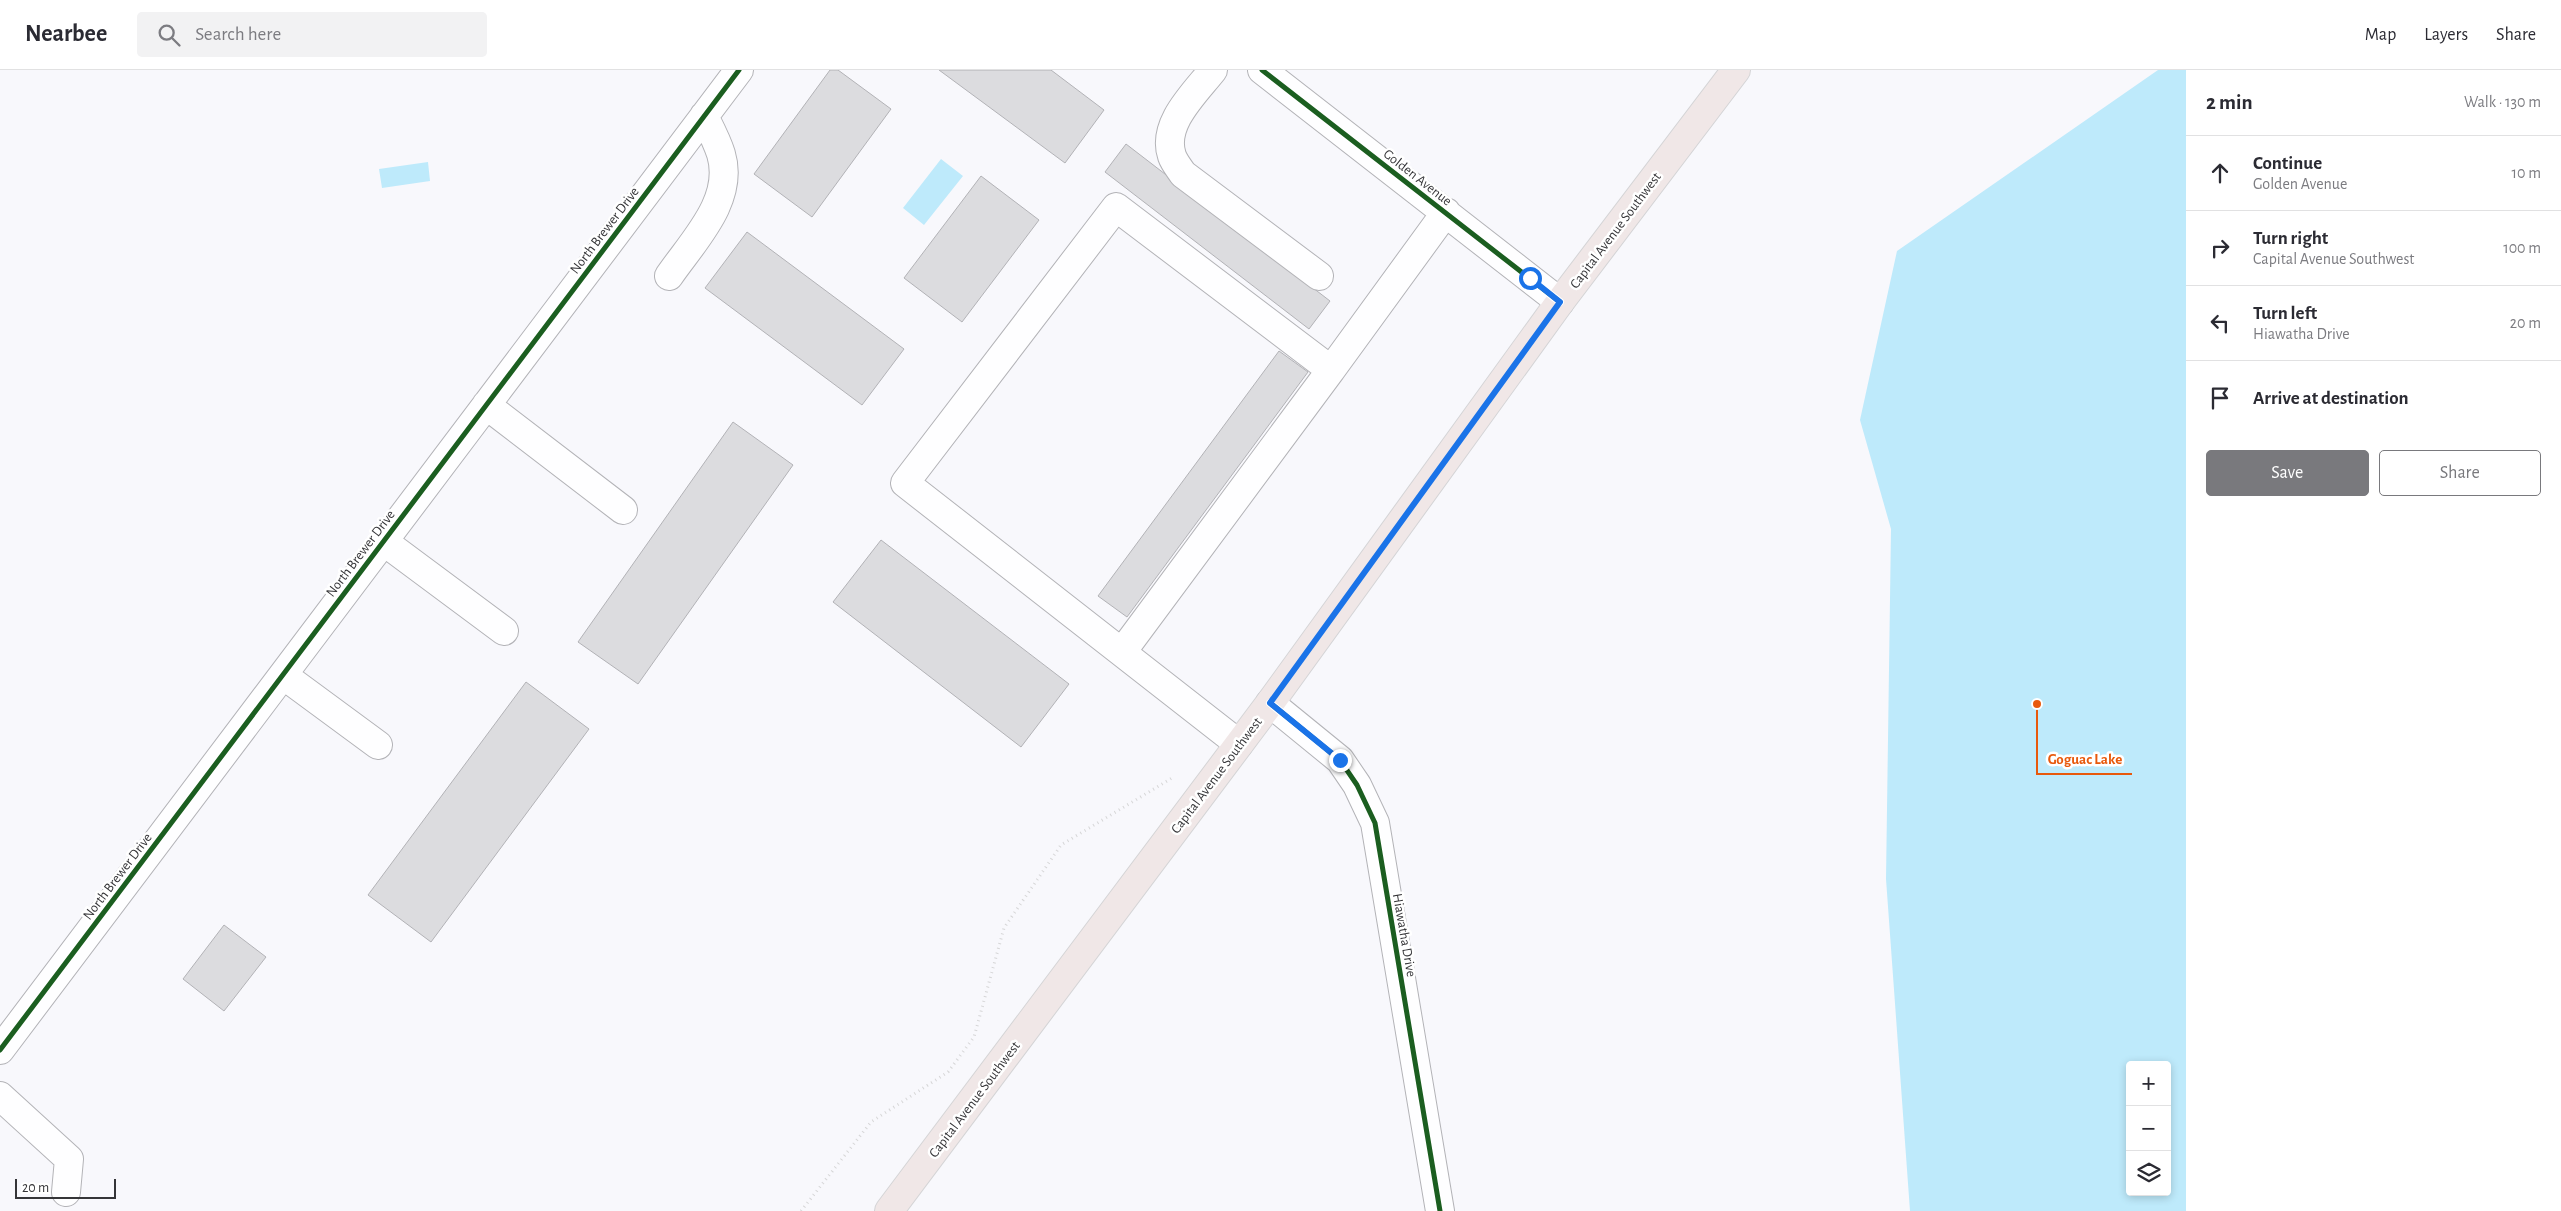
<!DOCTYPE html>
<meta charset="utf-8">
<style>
:root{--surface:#fff;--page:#f2f2f3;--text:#2b2b33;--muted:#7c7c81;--line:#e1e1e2;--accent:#79797d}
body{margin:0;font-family:"Alegreya Sans",sans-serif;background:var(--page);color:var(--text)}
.controls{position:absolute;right:15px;bottom:15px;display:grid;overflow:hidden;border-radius:5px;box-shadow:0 2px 8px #0003}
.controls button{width:45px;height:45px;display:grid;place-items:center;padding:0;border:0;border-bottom:1px solid var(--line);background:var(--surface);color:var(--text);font:25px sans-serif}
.scale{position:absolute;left:15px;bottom:12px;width:101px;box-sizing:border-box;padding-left:5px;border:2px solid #353538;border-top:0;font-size:14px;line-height:18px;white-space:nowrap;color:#353538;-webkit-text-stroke:4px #fff;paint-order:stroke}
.stop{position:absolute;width:15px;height:15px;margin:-11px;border:4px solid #1a73e8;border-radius:50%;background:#fff}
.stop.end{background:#1a73e8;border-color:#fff;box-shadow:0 1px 5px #0008}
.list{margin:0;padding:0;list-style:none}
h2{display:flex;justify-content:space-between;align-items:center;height:65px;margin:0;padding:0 20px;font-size:21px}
h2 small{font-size:16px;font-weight:400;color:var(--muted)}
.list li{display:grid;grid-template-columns:32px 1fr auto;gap:15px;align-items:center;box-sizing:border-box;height:75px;padding:0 20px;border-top:1px solid var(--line)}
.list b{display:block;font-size:19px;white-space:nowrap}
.list p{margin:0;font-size:16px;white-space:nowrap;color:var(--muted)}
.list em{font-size:16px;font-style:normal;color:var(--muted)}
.actions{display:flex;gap:10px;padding:15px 20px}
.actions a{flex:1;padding:11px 0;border:1px solid var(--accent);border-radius:5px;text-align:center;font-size:18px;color:var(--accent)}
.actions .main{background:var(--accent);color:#fff}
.icon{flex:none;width:28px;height:28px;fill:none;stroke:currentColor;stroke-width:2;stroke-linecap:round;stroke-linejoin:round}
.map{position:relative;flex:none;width:2186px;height:1141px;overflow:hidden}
header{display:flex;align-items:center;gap:30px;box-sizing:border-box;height:70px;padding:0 25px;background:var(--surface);border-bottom:1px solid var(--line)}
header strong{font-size:24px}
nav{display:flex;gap:28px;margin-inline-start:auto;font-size:18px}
.search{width:350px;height:45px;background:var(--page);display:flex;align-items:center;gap:12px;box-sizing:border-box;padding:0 18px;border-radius:5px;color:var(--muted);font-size:19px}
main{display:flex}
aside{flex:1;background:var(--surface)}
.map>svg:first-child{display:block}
</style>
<header>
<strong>Nearbee</strong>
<div class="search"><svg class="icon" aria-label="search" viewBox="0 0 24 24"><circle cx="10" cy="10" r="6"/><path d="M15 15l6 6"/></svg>Search here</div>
<nav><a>Map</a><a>Layers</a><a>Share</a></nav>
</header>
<main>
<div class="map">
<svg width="2186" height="1141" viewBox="0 0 2186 1141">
<rect width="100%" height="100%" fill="#f8f8fc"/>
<!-- water -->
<path fill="#beeafb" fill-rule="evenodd" d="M2158,0h28v1141h-276l-24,-332 5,-350 -31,-109 37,-169zM2130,995h37v127h-37z
M941,89l22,17 -39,49 -21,-17z
M428,92l2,19 -48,7 -3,-19z"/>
<!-- building -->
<path fill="#dcdcdf" stroke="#b2b2b6" d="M830,0h8l53,39 -79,108 -58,-43z
M939,0h112l53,40 -39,53z
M1126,74l204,157 -21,28 -204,-157z
M981,106l58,44 -77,102 -58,-44z
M747,162l157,117 -42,56 -157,-117z
M1279,281l29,21 -181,245 -29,-21z
M733,352l60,43 -155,219 -60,-42z
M881,470l188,144 -48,63 -188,-145z
M526,612l63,47 -158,213 -63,-47z
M224,855l42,32 -42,54 -41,-32z"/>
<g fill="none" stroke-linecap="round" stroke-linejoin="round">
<defs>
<path id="minor" d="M1213,0c-18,23 -52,54 -41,86 2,6 7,12 11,18l136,102
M1262,0l298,232
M669,206c24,-35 66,-76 52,-122 -4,-13 -11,-26 -17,-38
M1331,300l115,-158
M486,335l137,105
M383,471l121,90
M1122,582l209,-282 -215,-163 -211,276 334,261
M283,605l95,70
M1270,633l70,57 17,25 18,38 65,388
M0,980l739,-980
M0,1026l69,63 -3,33"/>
<path id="major" d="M889,1141l381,-508 290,-401 176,-232"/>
</defs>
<!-- minor casing -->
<use href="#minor" stroke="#b3b3b7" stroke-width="30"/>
<!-- major casing -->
<use href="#major" stroke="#d4d4d6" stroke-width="30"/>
<!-- path -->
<path stroke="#d6d6d7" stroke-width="3" stroke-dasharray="1 4" stroke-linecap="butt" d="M801,1141l70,-89 77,-50 26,-35 30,-109 57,-83 111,-67"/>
<!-- minor -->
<use href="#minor" stroke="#fefeff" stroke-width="28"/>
<!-- major -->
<use href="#major" stroke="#f0e7e7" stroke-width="28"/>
<defs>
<path id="cycleway" d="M1262,0l298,232
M1270,633l70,57 17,25 18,38 65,388
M0,980l739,-980"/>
</defs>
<!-- cycleway casing -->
<use href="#cycleway" stroke="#fff" stroke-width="8"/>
<!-- cycleway -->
<use href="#cycleway" stroke="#1b5e20" stroke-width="5"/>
</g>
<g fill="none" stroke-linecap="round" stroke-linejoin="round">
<!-- route -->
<path stroke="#1a73e8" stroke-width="6" d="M1340,690l-70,-57 290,-401 -30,-24"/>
</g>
<g text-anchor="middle" stroke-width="5" stroke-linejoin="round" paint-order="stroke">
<!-- street labels -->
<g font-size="14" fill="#353538" stroke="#fff">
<text transform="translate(1418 107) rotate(38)" y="5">Golden Avenue</text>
<text transform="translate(604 160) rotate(-53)" y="5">North Brewer Drive</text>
<text transform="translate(1615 160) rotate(-53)" y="5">Capital Avenue Southwest</text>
<text transform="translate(360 483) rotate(-53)" y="5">North Brewer Drive</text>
<text transform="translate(1216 705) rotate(-53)" y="5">Capital Avenue Southwest</text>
<text transform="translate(117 806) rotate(-53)" y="5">North Brewer Drive</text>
<text transform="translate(1405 865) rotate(80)" y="5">Hiawatha Drive</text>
<text transform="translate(974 1029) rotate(-53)" y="5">Capital Avenue Southwest</text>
</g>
</g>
<!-- callouts -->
<path fill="none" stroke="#e8590c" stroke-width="2" d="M2037 634L2037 704H2132"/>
<circle fill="#e8590c" stroke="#fff" stroke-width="2" cx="2037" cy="634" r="5"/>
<g font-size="15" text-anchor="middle" font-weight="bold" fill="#e8590c" stroke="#fff" stroke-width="5" stroke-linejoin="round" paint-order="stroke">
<text x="2085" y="694">Goguac Lake</text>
</g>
</svg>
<div class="controls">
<button>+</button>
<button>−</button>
<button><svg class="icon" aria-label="layers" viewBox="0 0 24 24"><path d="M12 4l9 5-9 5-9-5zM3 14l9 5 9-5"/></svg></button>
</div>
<div class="scale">20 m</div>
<div class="stop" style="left:1530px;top:208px"></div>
<div class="stop end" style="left:1340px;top:690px"></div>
</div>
<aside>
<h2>2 min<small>Walk · 130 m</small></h2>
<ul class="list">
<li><svg class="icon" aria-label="ahead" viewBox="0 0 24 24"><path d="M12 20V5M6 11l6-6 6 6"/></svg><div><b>Continue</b><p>Golden Avenue</p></div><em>10 m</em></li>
<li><svg class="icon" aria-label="right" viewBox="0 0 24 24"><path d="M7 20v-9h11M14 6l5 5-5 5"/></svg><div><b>Turn right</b><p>Capital Avenue Southwest</p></div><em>100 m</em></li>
<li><svg class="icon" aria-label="left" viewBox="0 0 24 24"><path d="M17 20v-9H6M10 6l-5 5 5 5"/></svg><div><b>Turn left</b><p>Hiawatha Drive</p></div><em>20 m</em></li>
<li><svg class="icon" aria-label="arrive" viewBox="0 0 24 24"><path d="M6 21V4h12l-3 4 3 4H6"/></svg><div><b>Arrive at destination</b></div></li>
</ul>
<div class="actions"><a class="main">Save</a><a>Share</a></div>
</aside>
</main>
